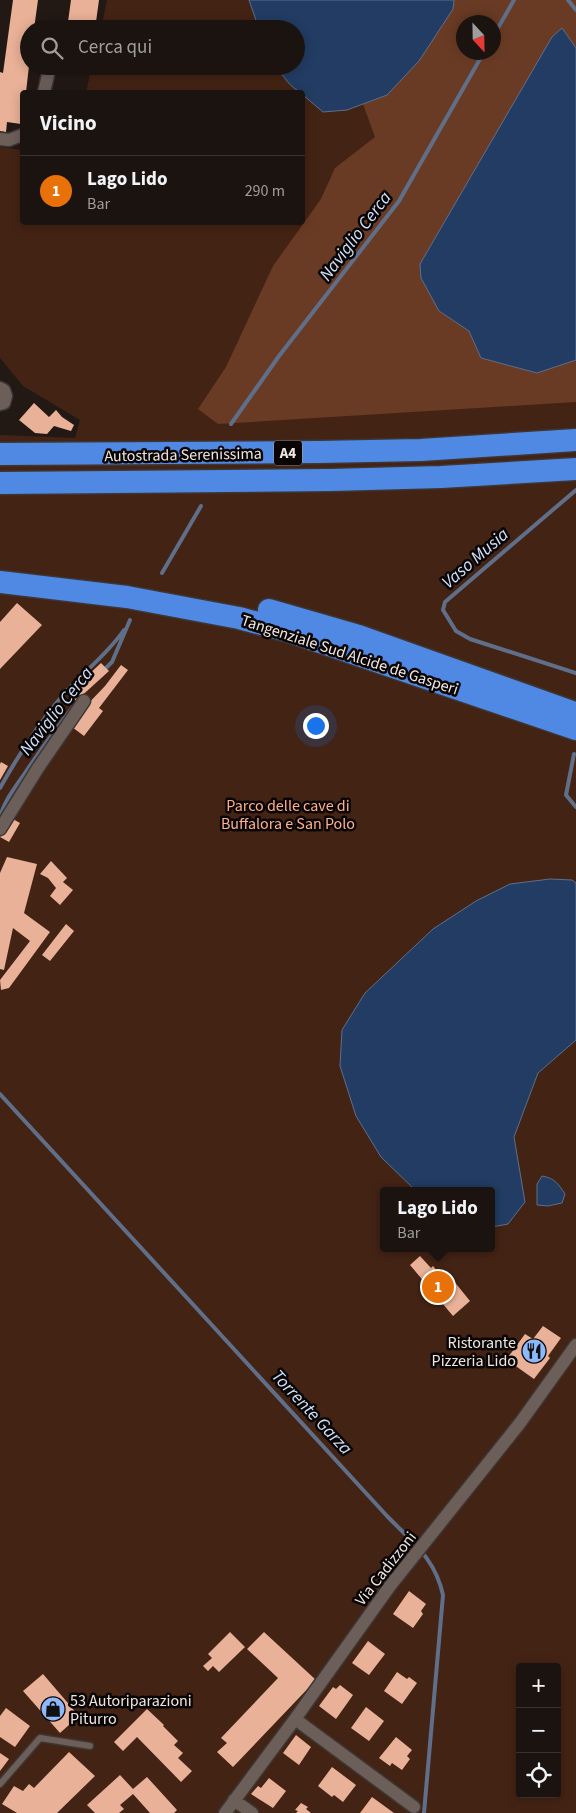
<!DOCTYPE html>
<html lang="it">
<meta charset="utf-8">
<style>
:root{--surface:#1a130f;--page:#231c18;--text:#f1f3f6;--muted:#9f9e9e;--line:#38322f;--accent:#8db9fc}
body{margin:0;font-family:"Source Sans 3",sans-serif;background:var(--page);color:var(--text)}
.controls{position:absolute;right:15px;bottom:15px;display:grid;overflow:hidden;border-radius:5px;box-shadow:0 2px 12px #0003}
.controls button{width:45px;height:45px;display:grid;place-items:center;padding:0;border:0;border-bottom:1px solid var(--line);background:var(--surface);color:var(--text);font:25px sans-serif}
.compass{position:absolute;left:456px;top:15px;width:45px;height:45px;border-radius:50%;background:var(--surface);box-shadow:0 2px 12px #0003;rotate:158deg}
.you{position:absolute;left:315px;top:725px;width:18px;height:18px;margin:-12px;border:4px solid #fff;border-radius:50%;background:#1a73e8;box-shadow:0 0 0 8px #1a73e833}
.badge{display:grid;place-items:center;width:32px;height:32px;border-radius:50%;background:var(--accent);color:#fff;font-size:16px;font-weight:700}
.pin{position:absolute;translate:-50% -50%;border:2px solid #fff;box-shadow:0 1px 5px #0006}
.popup{position:absolute;left:380px;top:1187px;width:115px;height:65px;box-sizing:border-box;display:grid;place-content:center;border-radius:5px;background:var(--surface);filter:drop-shadow(0 1px 4px #0005);font-size:16px;white-space:nowrap;color:var(--muted)}
.popup b{font-size:19px;color:var(--text)}
.popup::after{content:'';position:absolute;left:50%;top:100%;margin-left:-10px;border:10px solid transparent;border-top-color:var(--surface)}
.list{margin:0;padding:0;list-style:none}
h2{display:flex;justify-content:space-between;align-items:center;height:65px;margin:0;padding:0 20px;font-size:21px}
h2 small{font-size:16px;font-weight:400;color:var(--muted)}
.list li{display:grid;grid-template-columns:32px 1fr auto;gap:15px;align-items:center;box-sizing:border-box;height:70px;padding:0 20px;border-top:1px solid var(--line)}
.list b{display:block;font-size:19px;white-space:nowrap}
.list p{margin:0;font-size:16px;white-space:nowrap;color:var(--muted)}
.list em{font-size:16px;font-style:normal;color:var(--muted)}
.icon{flex:none;width:28px;height:28px;fill:none;stroke:currentColor;stroke-width:2;stroke-linecap:round;stroke-linejoin:round}
.map{position:relative;flex:none;width:576px;height:1813px;overflow:hidden}
.search{position:absolute;background:var(--surface);box-shadow:0 2px 12px #0003;left:20px;top:20px;width:285px;height:55px;display:flex;align-items:center;gap:12px;box-sizing:border-box;padding:0 18px;border-radius:28px;color:var(--muted);font-size:19px}
.panel{position:absolute;background:var(--surface);box-shadow:0 2px 12px #0003;left:20px;top:90px;width:285px;height:135px;border-radius:5px}
.map>svg:first-child{display:block}
</style>
<div class="map">
<svg width="576" height="1813" viewBox="0 0 576 1813">
<rect width="100%" height="100%" fill="#231914"/>
<!-- green -->
<path fill="#432314" fill-rule="evenodd" d="M107,0h469v1813h-576v-1378l75,3 5,-18 -57,-34 -23,-28v-211l22,3v72h280v-130h-216l6,-26h204v-37h-195zM464,22h30v30h-30zM384,1191h108v57h-108zM520,1667h37v127h-37z"/>
<!-- forest -->
<path fill="#6a3b24" fill-rule="evenodd" d="M454,0h122v48l-14,-20 -123,283 30,20 13,27 55,15 39,-13v42l-358,22 -20,-15 28,-42 47,-101 48,-67 14,-31 40,-31 -12,-33 24,-9 66,-86zM464,22h30v30h-30z"/>
<!-- water -->
<path fill="#223c63" stroke="#5f6f89" d="M249,0h205l-1,9 -34,52 -32,34 -40,15 -24,2 -20,-17 -1,-3c-11,-2 -19,-17 -26,-26h20v-37h-37z
M562,28l14,20v312l-39,13 -56,-15 -12,-27 -30,-20 -18,-33 -1,-14 132,-227z
M550,879l22,1 4,3v157l-38,33 -24,64 11,65 -17,22 -16,3v-36h-76l-35,-34 -25,-41 -16,-50 2,-36 23,-37 68,-64 43,-28 34,-17z
M542,1176c13,2 17,9 23,18l-3,9 -14,3 -11,-1v-21z"/>
<g fill="none" stroke-linecap="round" stroke-linejoin="round">
<!-- stream -->
<path stroke="#5f6f89" stroke-width="4" d="M568,0l8,10
M494,35l20,-35
M231,424l48,-68 120,-155 85,-149
M576,490l-131,112 -2,8 13,21 14,8 106,34
M162,573l39,-67
M103,671l9,-9 18,-42
M574,754l-8,41 10,12
M0,788c18,-32 38,-64 63,-93 19,-22 44,-40 61,-65
M0,817c5,-18 17,-32 27,-47 15,-22 30,-43 46,-63
M0,1094l387,422c25,26 48,42 56,79l-19,218"/>
</g>
<!-- building -->
<path fill="#e9b197" d="M13,0h25l-4,29h-5v37l-3,26h-4l-1,32 -14,-2 -1,10 -6,-1v-59l3,1z
M71,0h28l-4,29h-28z
M34,403l15,14 7,-7 6,7 12,8 -3,6 -17,-5 -7,8 -12,-1 -16,-13z
M17,603l25,22 -42,44v-47z
M101,663l8,8 -33,30 -7,-8z
M121,665l7,5 -29,38 4,3 -19,25 -12,-9 12,-19 21,-22z
M1,762l7,4 -8,14v-16z
M11,818l9,5 -11,19 -9,-5z
M7,857l30,7 -13,49 26,19 -41,56 -8,2 -1,-10 30,-39 -17,-13 -9,42 -4,-1v-96z
M51,861l16,17 -4,4 10,8 -13,15 -10,-9 6,-8 -8,-10 -8,-4z
M66,924l8,7 -24,30 -8,-6z
M420,1256l11,12 2,-2 15,18 5,-4 17,21 -17,15 -43,-51z
M543,1326l18,12 -13,18 2,2 -16,21 -24,-17 2,-4 -3,-2 16,-22 8,5z
M409,1591l17,13 -5,7 2,3 -10,14 -20,-14z
M230,1632l15,15 -26,25 -6,-6 -5,5 -5,-5 9,-8 -4,-4z
M264,1632l52,48 -83,87 -16,-15 10,-9 -6,-5 57,-60 -31,-29z
M368,1641l17,13 -16,21 -17,-12z
M397,1672l10,7 2,-2 8,6 -15,21 -18,-13z
M43,1674l36,42 -19,17 -37,-42z
M340,1685l13,10 -17,24 -17,-13 14,-19 3,2z
M366,1707l18,14 -15,20 -18,-13z
M6,1708l24,18 -15,21 -15,-10v-21z
M147,1709l17,16 -1,1 15,15 -4,4 9,8 -5,5 14,13 -11,11 -44,-45 -14,14 -9,-9z
M296,1735l15,12 -12,18 -16,-12z
M396,1737l16,13 -5,6 3,3 -8,11 -10,-7 -2,3 -11,-8z
M69,1752l26,24 -38,37h-40l-15,-9 12,-18 9,5 6,-7 5,4z
M0,1753l9,6 -9,12z
M332,1767l24,18 -13,17 -9,-7 -2,2 -14,-11z
M120,1775l13,14 14,-12 30,33 -3,3h-24l-17,-19 -13,11 4,4 -5,4h-24l-8,-8z
M269,1778l17,13 -13,17 -22,-14 7,-8 3,2z
M372,1797l22,16h-34z
M301,1803l7,4 -2,2 5,4h-15l2,-2 -3,-1z"/>
<g fill="none" stroke-linecap="round" stroke-linejoin="round">
<defs>
<path id="lane" d="M0,1784l40,-46 50,8"/>
<path id="street" d="M44,92l6,-26
M0,139l9,1 13,-5
M0,388l4,2 2,6 -2,7 -4,1
M0,829l38,-61 46,-67
M295,1719l119,88
M234,1800l18,13
M225,1813l70,-94 95,-133 130,-163 56,-78"/>
<path id="highway" d="M0,454l319,-2 102,-2 155,-10
M0,483l331,-3 110,-3 135,-8
M0,582l127,15 112,21 49,13 288,98
M269,610l90,26 216,77"/>
</defs>
<!-- lane casing -->
<use href="#lane" stroke="#3e3634" stroke-width="9"/>
<!-- street casing -->
<use href="#street" stroke="#3e3634" stroke-width="15"/>
<!-- highway casing -->
<use href="#highway" stroke="#3e3634" stroke-width="25"/>
<!-- lane -->
<use href="#lane" stroke="#6c5f59" stroke-width="6"/>
<!-- street -->
<use href="#street" stroke="#6c5f59" stroke-width="12"/>
<!-- highway -->
<use href="#highway" stroke="#4f89e3" stroke-width="22"/>
</g>
<!-- icons -->
<defs>
<symbol id="restaurant-disc" viewBox="-11 -11 22 22"><circle r="9.5" fill="#8db9fc" stroke="#090504"/><path d="M-5-6h1v4h1v-4h1v4h1v-4h1v5L-1.5 .5V6h-2V.5L-5-1ZM5-6V6H3V1.5H1.5Q1.5-4 5-6Z" fill="#111"/></symbol>
<symbol id="shop-disc" viewBox="-11 -11 22 22"><circle r="9.5" fill="#8db9fc" stroke="#090504"/><path d="M-5-2.5h2.3a2.7 3.5 0 0 1 5.4 0H5L5.5 6h-11ZM-1.5-2.5h3a1.5 2.3 0 0 0-3 0Z" fill="#111"/></symbol>
</defs>
<g fill-rule="evenodd">
<use href="#restaurant-disc" x="520" y="1337" width="28" height="28"/>
<use href="#shop-disc" x="39" y="1695" width="28" height="28"/>
</g>
<g text-anchor="middle" stroke-width="5" stroke-linejoin="round" paint-order="stroke">
<!-- shield labels -->
<rect fill="#090504" stroke="#a9a2a0" stroke-width="1" x="274" y="440.5" width="28" height="25" rx="4"/>
<g font-size="15" font-weight="bold" fill="#eee6e3">
<text x="288" y="458">A4</text>
</g>
<!-- street labels -->
<g font-size="16" fill="#eee6e3" stroke="#090504">
<text transform="translate(183 454) rotate(-1)" y="6">Autostrada Serenissima</text>
<text transform="translate(350 654) rotate(18)" y="6">Tangenziale Sud Alcide de Gasperi</text>
<text transform="translate(385 1568) rotate(-52)" y="6">Via Cadizzoni</text>
</g>
<!-- park labels -->
<g font-size="16" fill="#feaf8a" stroke="#090504">
<text x="288" y="811">Parco delle cave di<tspan x="288" dy="18">Buffalora e San Polo</tspan></text>
</g>
<!-- poi labels -->
<g font-size="16" fill="#eee6e3" stroke="#090504" text-anchor="end">
<text x="516" y="1348">Ristorante<tspan x="516" dy="18">Pizzeria Lido</tspan></text>
<text x="70" y="1706" text-anchor="start">53 Autoriparazioni<tspan x="70" dy="18">Piturro</tspan></text>
</g>
<!-- water labels -->
<g font-size="18" font-style="italic" fill="#cfe1fd" stroke="#090504">
<text transform="translate(355 236) rotate(-53)" y="6">Naviglio Cerca</text>
<text transform="translate(475 558) rotate(-41)" y="6">Vaso Musia</text>
<text transform="translate(56 711) rotate(-52)" y="6">Naviglio Cerca</text>
<text transform="translate(312 1412) rotate(47)" y="6">Torrente Garza</text>
</g>
</g>
</svg>
<div class="controls">
<button>+</button>
<button>−</button>
<button><svg class="icon" aria-label="locate" viewBox="0 0 24 24"><circle cx="12" cy="12" r="6"/><path d="M12 2v4M12 18v4M2 12h4M18 12h4"/></svg></button>
</div>
<svg class="compass" viewBox="-18 -18 36 36"><path d="M0-13l5 13h-10z" fill="#e53935"/><path d="M0 13l5-13h-10z" fill="#9f9e9e"/></svg>
<div class="you"></div>
<div class="pin badge" style="left:438px;top:1287px;background:#e8710a">1</div>
<div class="popup"><b>Lago Lido</b>Bar</div>
<div class="search"><svg class="icon" aria-label="search" viewBox="0 0 24 24"><circle cx="10" cy="10" r="6"/><path d="M15 15l6 6"/></svg>Cerca qui</div>
<section class="panel">
<h2>Vicino<small></small></h2>
<ul class="list">
<li><span class="badge" style="background:#e8710a">1</span><div><b>Lago Lido</b><p>Bar</p></div><em>290 m</em></li>
</ul>
</section>
</div>
